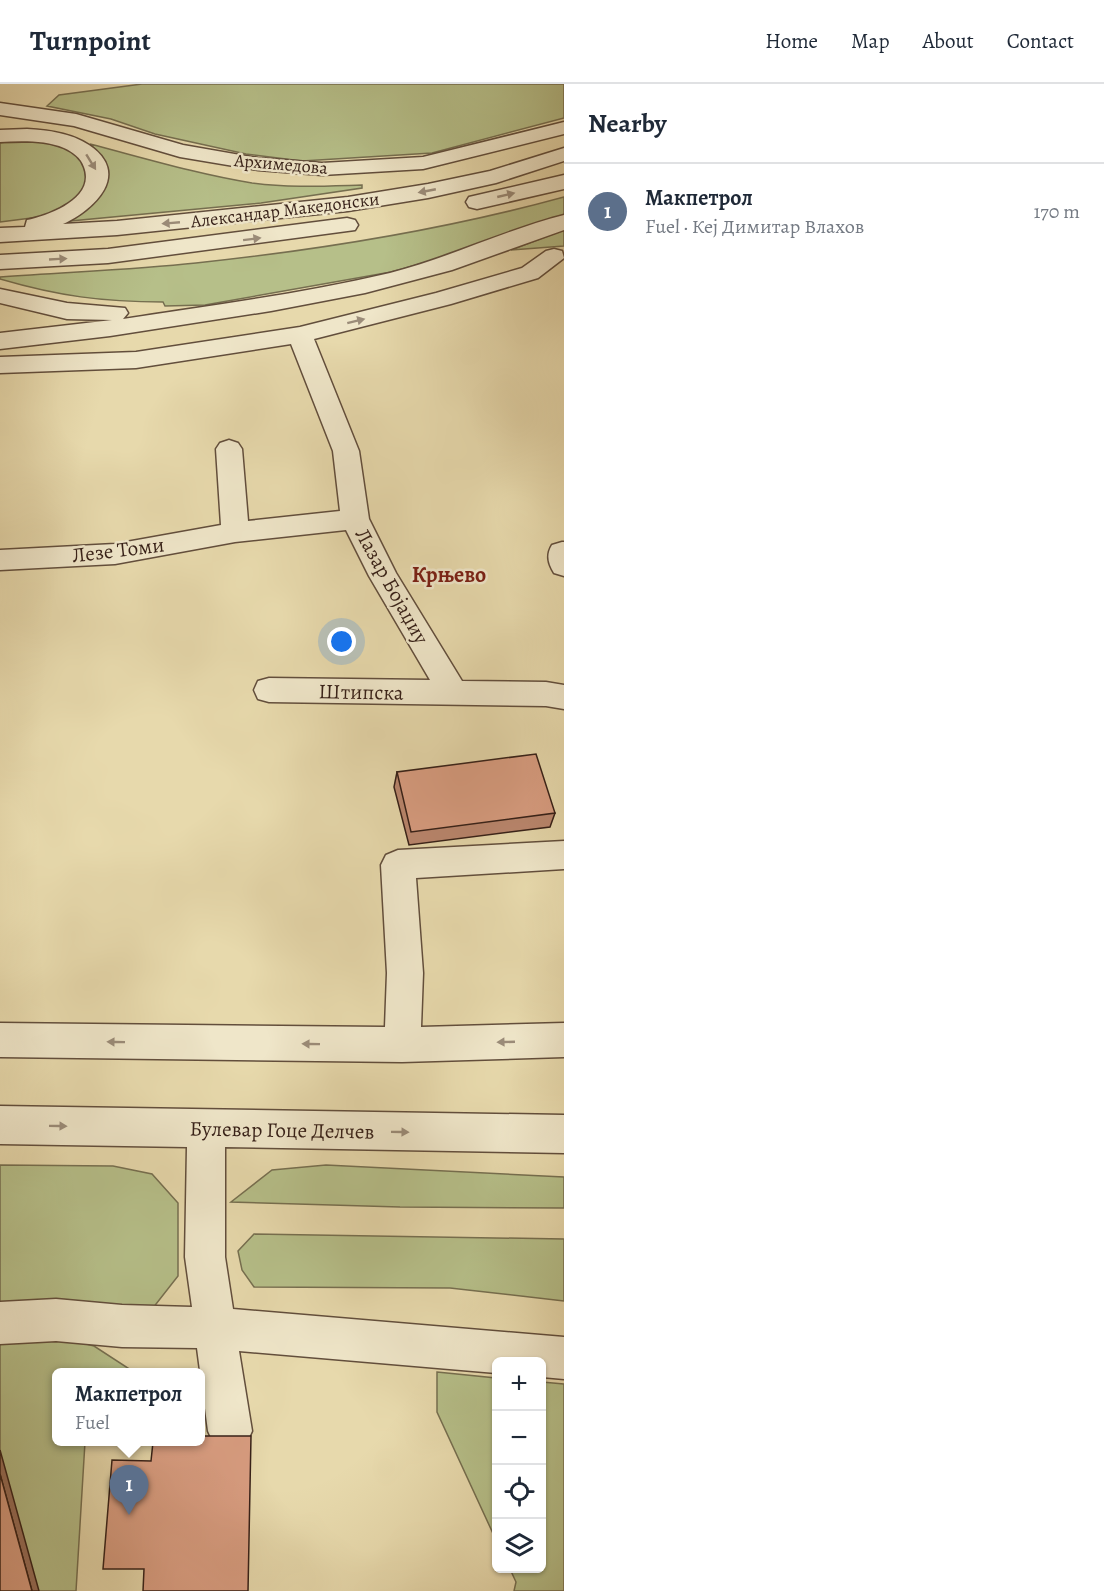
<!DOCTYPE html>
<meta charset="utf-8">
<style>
:root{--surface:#fff;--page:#f6f6f7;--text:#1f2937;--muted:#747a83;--line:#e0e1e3;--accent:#111827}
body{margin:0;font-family:Alegreya,serif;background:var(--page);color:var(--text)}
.controls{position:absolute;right:18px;bottom:18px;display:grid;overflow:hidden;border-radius:9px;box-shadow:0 2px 4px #0004}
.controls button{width:54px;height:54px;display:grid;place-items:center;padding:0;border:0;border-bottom:2px solid var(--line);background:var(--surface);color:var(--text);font:30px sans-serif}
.you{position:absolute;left:342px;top:558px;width:21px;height:21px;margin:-15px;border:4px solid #fff;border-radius:50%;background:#1a73e8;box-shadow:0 0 0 9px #1a73e833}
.badge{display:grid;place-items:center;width:39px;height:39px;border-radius:50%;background:var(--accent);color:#fff;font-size:20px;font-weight:700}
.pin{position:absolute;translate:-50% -50px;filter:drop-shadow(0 2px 3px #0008)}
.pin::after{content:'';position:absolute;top:32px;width:21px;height:18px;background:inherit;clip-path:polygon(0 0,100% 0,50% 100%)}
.popup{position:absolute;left:52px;top:1284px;width:153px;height:78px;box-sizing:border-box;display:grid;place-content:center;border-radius:9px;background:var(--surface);filter:drop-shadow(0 2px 4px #0005);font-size:20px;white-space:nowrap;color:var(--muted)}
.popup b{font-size:22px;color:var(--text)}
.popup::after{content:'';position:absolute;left:50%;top:100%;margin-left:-12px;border:12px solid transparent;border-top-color:var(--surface)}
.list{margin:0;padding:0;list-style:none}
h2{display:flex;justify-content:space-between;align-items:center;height:78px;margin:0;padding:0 24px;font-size:26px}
h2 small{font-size:20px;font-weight:400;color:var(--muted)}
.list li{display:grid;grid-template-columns:39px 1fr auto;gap:18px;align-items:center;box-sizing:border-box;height:96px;padding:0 24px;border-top:2px solid var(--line)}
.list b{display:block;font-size:22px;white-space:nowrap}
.list p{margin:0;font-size:20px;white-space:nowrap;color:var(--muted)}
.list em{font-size:20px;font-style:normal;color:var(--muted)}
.icon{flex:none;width:33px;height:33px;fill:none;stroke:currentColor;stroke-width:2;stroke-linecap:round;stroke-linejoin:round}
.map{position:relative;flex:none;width:564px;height:1507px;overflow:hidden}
header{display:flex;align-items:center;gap:36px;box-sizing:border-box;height:84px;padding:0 30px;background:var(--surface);border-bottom:2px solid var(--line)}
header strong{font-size:28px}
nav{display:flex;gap:33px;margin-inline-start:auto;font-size:21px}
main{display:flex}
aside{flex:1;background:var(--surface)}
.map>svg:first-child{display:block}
</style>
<header>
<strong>Turnpoint</strong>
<nav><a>Home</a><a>Map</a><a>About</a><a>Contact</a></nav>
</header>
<main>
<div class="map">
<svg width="564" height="1507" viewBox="0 0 564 1507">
<rect width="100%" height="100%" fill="#e7d9ac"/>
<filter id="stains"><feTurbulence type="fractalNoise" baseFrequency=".00333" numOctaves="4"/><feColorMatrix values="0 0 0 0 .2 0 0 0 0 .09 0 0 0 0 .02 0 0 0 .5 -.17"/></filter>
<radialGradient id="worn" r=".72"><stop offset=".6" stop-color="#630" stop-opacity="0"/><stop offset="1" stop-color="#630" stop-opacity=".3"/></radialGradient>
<!-- green -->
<path fill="#b6bf89" stroke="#766f50" stroke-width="1.5" d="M142,0h422v34l-132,35 -130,8 -56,-7 -91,-20 -44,-15 -64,-13 12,-11z
M11,57c33,0 48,2 77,18l-1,29 -23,21 -17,7 -47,6v-79z
M90,60c54,14 107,30 162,39 36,5 74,3 110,2v3l-101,15 -191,18 36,-35c4,-19 -2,-29 -16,-42z
M564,113v22l-77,26 -96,27 -186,33 -40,1 -2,-4c-60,0 -105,-6 -163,-23v-2c65,-5 131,-7 196,-14 123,-13 248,-33 368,-66z
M564,146v16l-53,4z
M0,1081l113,1 39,8 26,29v73l-29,37 -149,3z
M326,1081l238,12v31l-164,-1 -169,-5 41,-32z
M254,1150l310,5v62l-114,-13 -196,-1 -12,-17 -4,-19z
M48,1250l46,12 40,26h-77v70h28l-9,149h-76v-254z
M437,1288l59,6v162l-59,-128z
M542,1298l22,2v207h-50l2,-9 -6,-13 32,-1z"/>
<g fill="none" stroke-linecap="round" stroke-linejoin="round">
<defs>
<path id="minor" d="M0,19l76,11 107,31 75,13 64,5 101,-6 141,-35v12l-141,35 -101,6 -64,-5 -78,-13 -106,-31 -74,-11z
M27,45c21,1 44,4 62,16 43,29 5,65 -26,79l54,-3 231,-24 80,-13 62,-13 74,-23v13l-68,22 -68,15 -80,13 -231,24 -117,7v-14l25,-1 2,-7c23,-5 69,-22 57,-53 -3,-9 -11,-15 -20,-19 -19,-8 -43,-7 -64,-6v-12z
M564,91v14l-87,20 -8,-2 -3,-5 3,-5z
M564,131v15l-112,40 -87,23 -94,18 -161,25 -110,13v-16l112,-13 -45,-1 -67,-16v-14l67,14 58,5 3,5 -5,6c89,-14 179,-25 267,-46 59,-15 115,-43 174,-58z
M347,134l8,2 3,5 -3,5 -247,33 -108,6v-14l108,-6z
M554,165l8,2 2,7 -26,20 -87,26 -137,35 45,112 10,68 27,54 66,108 84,1 18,3v24l-18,-3 -277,-4 -11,-3 -4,-9 4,-9 11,-3 161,2 -61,-104 -23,-46 -111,12 -120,22 -115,6v-20l115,-6 106,-19 -5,-76 4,-6 9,-3 9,3 4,6 6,72 92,-10 -7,-60 -42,-107 -155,24 -136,5v-16l136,-5 164,-25 136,-34 86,-25 24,-17z
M562,458h2v34l-10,-3c-6,-10 -8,-18 -2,-28z
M564,757v28l-148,9 7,95 -2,54 143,-4v34l-162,5 -402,-5v-34l385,4 2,-54 -6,-108 5,-10 12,-5z
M0,1022l564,9v38l-339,-6v110l8,52 331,28v42l-22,-2v-15h-46v11l-257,-22 13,80 -7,15 -15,7 -15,-7 -7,-15 -11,-83 -75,-1 -66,-6 -56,3v-42l56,-3 66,6 70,2 -7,-50 2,-110 -187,-3z"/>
</defs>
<!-- minor casing -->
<use href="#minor" stroke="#624e3c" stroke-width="3"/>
<!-- minor -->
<use href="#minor" fill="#efe6c9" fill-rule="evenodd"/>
</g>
<!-- wall -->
<path fill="#bb876f" stroke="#351f17" stroke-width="1.5" d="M397,688l158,41 -5,14 -141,18 -15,-58z"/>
<!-- shaded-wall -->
<path fill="#986e5a" stroke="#351f17" stroke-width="1.5" d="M0,1366l39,141h-7l-32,-117z"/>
<!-- building -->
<path fill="#d99d81" stroke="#351f17" stroke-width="1.5" d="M536,670l19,59 -144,19 -14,-60z
M201,1352h50l-3,155h-105l1,-22h-41l9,-109 39,1 2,-19h48z
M0,1390l32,117h-32z"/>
<!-- one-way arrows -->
<defs><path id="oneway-solid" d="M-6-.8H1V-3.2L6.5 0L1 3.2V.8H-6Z" transform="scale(1.5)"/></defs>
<g fill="#9b8c79">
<use href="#oneway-solid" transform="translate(91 78) rotate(58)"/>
<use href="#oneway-solid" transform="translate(427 107) rotate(169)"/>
<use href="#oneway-solid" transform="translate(506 111) rotate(-13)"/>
<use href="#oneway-solid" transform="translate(171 139) rotate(175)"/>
<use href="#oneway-solid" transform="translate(252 155) rotate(-7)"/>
<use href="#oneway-solid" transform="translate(58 175) rotate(-3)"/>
<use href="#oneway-solid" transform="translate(356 237) rotate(-14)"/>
<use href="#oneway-solid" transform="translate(116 958) rotate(-179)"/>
<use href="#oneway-solid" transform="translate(506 958) rotate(178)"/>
<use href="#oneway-solid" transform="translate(311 960) rotate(-179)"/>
<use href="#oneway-solid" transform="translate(58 1042) rotate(1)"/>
<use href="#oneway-solid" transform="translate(400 1048) rotate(1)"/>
</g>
<g text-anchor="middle" stroke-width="5" stroke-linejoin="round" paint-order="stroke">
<!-- far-street labels -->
<g font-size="18" fill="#351f17" stroke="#efe6c9">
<text transform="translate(281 80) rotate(5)" y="6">Архимедова</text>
<text transform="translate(285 126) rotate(-7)" y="6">Александар Македонски</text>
</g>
<!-- street labels -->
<g font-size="21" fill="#351f17" stroke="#efe6c9">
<text transform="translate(118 466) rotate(-7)" y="7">Лезе Томи</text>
<text transform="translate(392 502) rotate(61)" y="7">Лазар Бојаџиу</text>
<text transform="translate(361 608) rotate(1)" y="7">Штипска</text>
<text transform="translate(282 1046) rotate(1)" y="7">Булевар Гоце Делчев</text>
</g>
<!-- neighbourhood labels -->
<g font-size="22" font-weight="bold" fill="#7a1f14" stroke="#efe6c9">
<text x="449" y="498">Крњево</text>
</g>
</g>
<rect width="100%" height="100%" filter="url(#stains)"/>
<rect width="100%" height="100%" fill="url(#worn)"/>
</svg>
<div class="controls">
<button>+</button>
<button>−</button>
<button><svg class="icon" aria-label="locate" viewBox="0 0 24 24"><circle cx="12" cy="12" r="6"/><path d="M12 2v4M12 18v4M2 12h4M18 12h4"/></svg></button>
<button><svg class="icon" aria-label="layers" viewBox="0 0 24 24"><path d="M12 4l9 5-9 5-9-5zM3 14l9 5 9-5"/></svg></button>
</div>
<div class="you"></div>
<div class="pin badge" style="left:129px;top:1431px;background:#5c6f8a">1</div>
<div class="popup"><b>Макпетрол</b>Fuel</div>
</div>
<aside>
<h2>Nearby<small></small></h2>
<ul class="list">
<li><span class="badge" style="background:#5c6f8a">1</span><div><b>Макпетрол</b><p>Fuel · Кеј Димитар Влахов</p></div><em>170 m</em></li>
</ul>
</aside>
</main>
